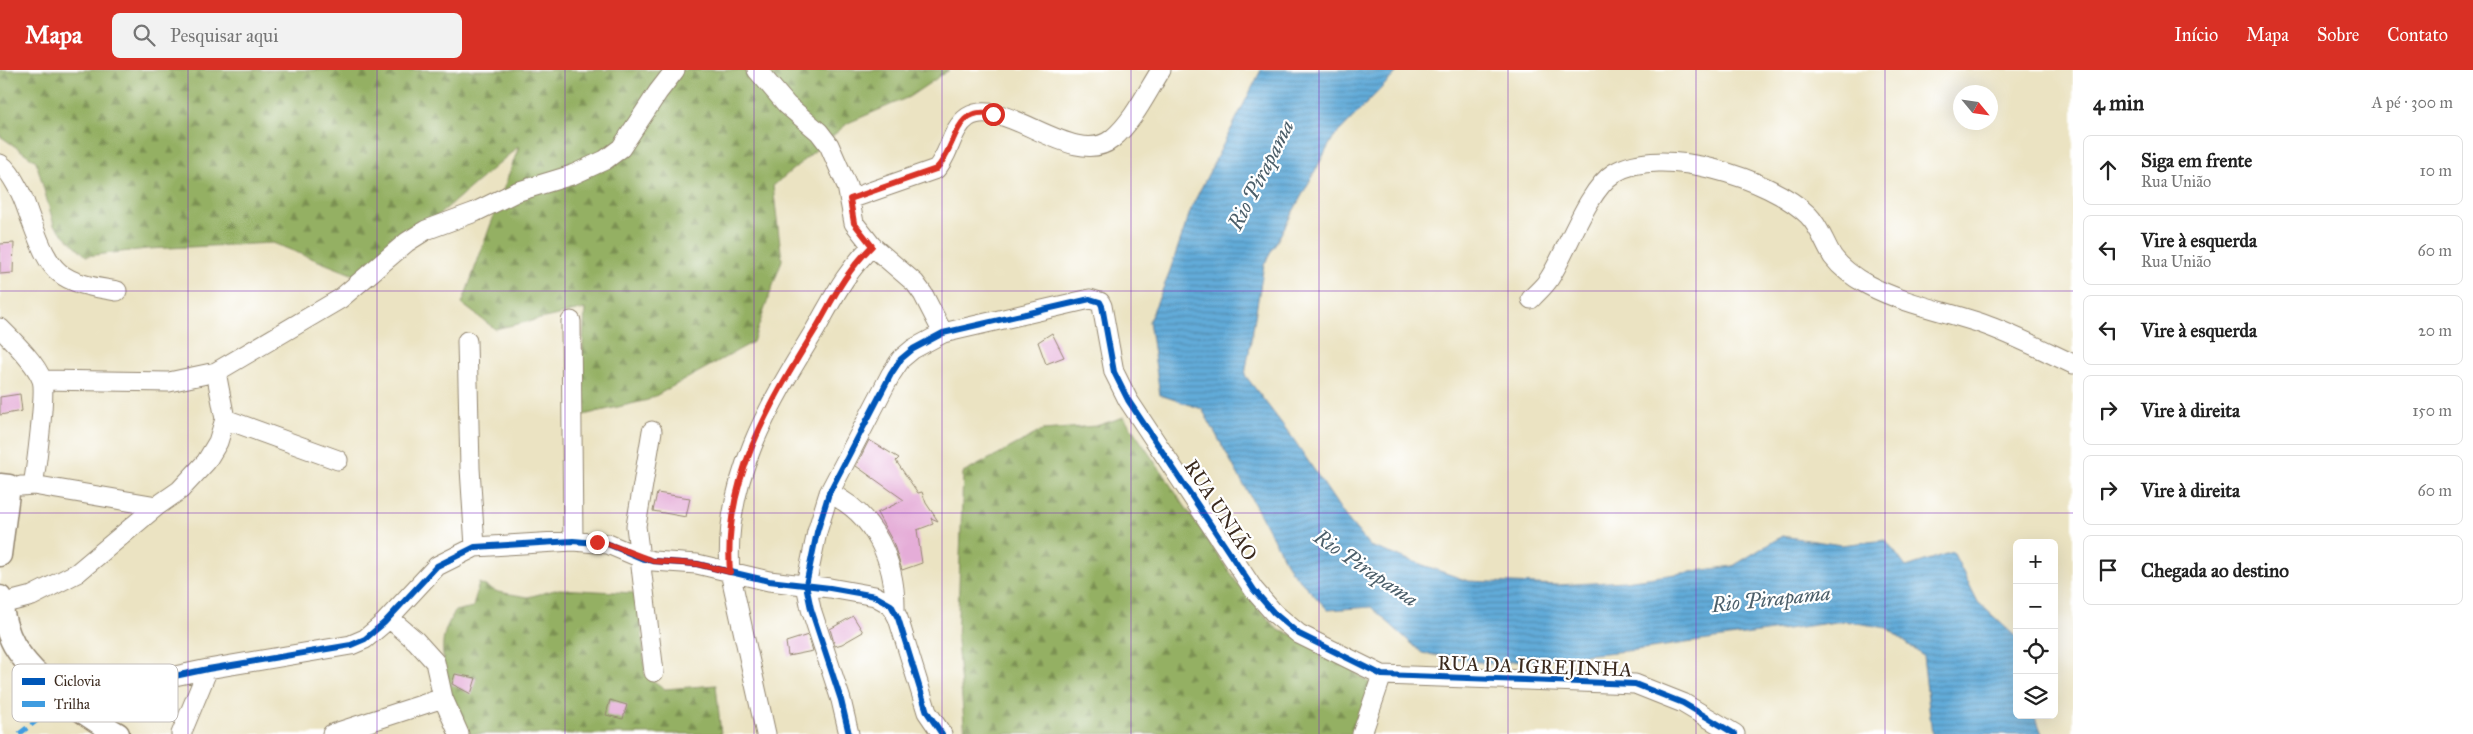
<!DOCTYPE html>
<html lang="pt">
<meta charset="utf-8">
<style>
:root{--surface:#fff;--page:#f2f2f2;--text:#222;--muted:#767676;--line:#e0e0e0;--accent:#d93025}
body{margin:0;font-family:"IM FELL Great Primer",serif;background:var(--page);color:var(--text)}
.controls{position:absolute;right:15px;bottom:15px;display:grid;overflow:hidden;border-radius:8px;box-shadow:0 5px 20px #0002}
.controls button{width:45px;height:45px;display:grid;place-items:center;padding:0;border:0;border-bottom:1px solid var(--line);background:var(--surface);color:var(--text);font:25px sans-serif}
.compass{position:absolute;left:1953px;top:15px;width:45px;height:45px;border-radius:50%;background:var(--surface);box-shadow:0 5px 20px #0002;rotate:119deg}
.stop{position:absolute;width:15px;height:15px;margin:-11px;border:4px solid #d93025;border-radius:50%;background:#fff}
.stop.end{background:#d93025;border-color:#fff;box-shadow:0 1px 5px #0008}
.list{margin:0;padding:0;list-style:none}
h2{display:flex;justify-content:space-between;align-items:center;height:65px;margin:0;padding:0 20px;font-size:21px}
h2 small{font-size:16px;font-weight:400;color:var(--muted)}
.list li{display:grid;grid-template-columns:32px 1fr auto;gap:15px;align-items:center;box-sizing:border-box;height:70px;margin:0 10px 10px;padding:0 10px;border:1px solid var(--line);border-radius:8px}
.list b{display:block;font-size:19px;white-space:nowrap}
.list p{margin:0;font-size:16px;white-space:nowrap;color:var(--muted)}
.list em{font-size:16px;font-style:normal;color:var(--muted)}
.icon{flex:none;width:28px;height:28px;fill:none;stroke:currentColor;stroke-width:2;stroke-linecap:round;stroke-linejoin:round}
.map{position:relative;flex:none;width:2073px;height:664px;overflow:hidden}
header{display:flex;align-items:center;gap:30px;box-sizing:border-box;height:70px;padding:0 25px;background:var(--accent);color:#fff}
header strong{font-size:24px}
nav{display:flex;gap:28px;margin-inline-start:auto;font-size:18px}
.search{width:350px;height:45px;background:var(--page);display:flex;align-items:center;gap:12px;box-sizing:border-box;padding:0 18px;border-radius:8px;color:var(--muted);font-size:19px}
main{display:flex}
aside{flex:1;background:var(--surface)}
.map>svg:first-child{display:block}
</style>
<header>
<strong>Mapa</strong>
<div class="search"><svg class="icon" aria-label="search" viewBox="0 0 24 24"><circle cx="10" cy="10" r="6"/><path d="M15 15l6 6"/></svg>Pesquisar aqui</div>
<nav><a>Início</a><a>Mapa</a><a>Sobre</a><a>Contato</a></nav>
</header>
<main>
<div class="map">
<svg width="2073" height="664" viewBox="0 0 2073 664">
<defs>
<pattern id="forest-firs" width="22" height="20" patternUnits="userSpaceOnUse" patternTransform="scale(1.25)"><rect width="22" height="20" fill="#94b063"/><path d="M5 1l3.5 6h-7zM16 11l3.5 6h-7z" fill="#7a8f51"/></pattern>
<pattern id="water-rules" width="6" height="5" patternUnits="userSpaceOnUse" patternTransform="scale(1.25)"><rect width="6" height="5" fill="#62abd9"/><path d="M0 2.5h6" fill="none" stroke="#528baf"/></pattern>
</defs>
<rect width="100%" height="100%" fill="#fff"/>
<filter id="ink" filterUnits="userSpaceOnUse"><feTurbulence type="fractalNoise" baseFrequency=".02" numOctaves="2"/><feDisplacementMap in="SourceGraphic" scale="10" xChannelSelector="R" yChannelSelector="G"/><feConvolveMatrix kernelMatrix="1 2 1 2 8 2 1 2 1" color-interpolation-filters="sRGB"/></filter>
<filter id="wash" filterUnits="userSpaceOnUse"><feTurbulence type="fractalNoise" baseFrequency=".0096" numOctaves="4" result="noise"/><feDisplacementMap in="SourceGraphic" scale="20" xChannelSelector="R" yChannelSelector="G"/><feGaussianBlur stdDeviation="1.12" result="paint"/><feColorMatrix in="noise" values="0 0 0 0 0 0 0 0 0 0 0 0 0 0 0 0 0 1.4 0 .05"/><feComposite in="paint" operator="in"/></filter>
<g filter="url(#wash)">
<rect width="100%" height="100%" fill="#ebe3c2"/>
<!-- forest -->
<path fill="url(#forest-firs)" stroke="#686d40" d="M0,0h949l-40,27 -61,26 -75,63 9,74 -29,82 -105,58 -69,16 6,-107 -90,20 -33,-25 57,-158 -155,133 -91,-36 -126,6 -61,7 -32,-31 -18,-64 -36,-25z
M1124,347l113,166 41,47 35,12 65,47 -18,45h-395l-8,-93 6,-168 80,-43 53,-4z
M479,513l19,9 30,5 31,-8 75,4 7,25 4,57 20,14 51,-4 5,49h-254c-13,-27 -32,-76 -21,-105 2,-6 6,-12 9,-18l18,-4z"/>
<!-- water -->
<path fill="url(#water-rules)" stroke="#4e6a7c" d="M1261,0h138l-66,68 -69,127 -19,110 47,62 53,79 25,30 98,35 90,4 67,-4 108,-15 49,-30 59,9 45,-5 20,27 47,-15 25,50 39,36v77h18l7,19h-110l-9,-78 -36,-28 -43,-7 -208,29 -147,14 -67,-11 -51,-46 -43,3 -37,-39 -89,-162 -42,-14 -11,-74 18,-42 25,-73z"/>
<g id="blocks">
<!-- building -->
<path fill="#e5add8" d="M14,173l-1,30 -13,1v-30z
M1052,263l12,24 -18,7 -8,-22z
M20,324l2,17 -22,4v-18z
M869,370l30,18 -3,3 22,32 4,-1 4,11 12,18 -7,-3 2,6 -16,6 5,33 -20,7 -9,-28 -16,-29 27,-13 -48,-34z
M657,423l33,5 -4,19 -33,-6z
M853,546l10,16 -21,12 -7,2 -5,-17z
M808,565l5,16 -25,5 -2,-14z
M455,604l21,4 -5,16 -19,-10z
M610,630l17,5 -4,14 -17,-4z"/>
</g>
</g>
<g filter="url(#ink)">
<use href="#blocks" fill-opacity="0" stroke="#938670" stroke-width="1"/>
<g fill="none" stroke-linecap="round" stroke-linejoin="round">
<defs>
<path id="minor" d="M757,0l30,35 32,27 10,13 18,41 7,37 18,23 43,37 8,11 20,39
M0,94c9,6 13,15 18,24 6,10 9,22 13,32 20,55 27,62 86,71
M850,129l86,-30c14,-14 15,-41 32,-52 35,-23 106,53 144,22 21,-17 35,-47 49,-69
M1531,229c6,-7 13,-12 18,-20 18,-27 38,-89 65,-106 47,-29 156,5 194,42 12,12 16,28 25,42 9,12 22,21 35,28 36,19 77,26 115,39 31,11 60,26 90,40
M571,251l2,220
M0,258c13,13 36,35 42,52 4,12 -6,89 -9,105
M467,271l3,127 5,79
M216,302l9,47 113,41
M42,310l127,2 47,-10 124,-73 67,-57 19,-12 49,-18 41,-20 56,-17 33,-15 16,-12 37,-56 17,-22
M652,361l-16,95 18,146
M21,416l12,-1 124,21
M829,423c46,21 67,69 66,118
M1,534l31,-8 45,-23 80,-67 23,-16 26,-28 12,-20 7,-23
M389,548l27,23 19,21 8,36 16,36
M65,629l143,-30 143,-24 14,-6 19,-16 53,-57 38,-19 98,-6 35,3 33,14 12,3 44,3 72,17 61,7 45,8 16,9 7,13 29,94 15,22
M181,664l27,-65
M332,664l111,-36
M766,664l-36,-162c-7,-91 39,-167 85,-242 19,-33 29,-56 57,-84
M849,664l-8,-34 -30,-91 -5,-24 11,-53 12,-39 62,-119 10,-15 12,-10 30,-16 147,-34 10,3 2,4 12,66 14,28 126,190 20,23 25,21 83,41 253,9 48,19 52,31
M1362,664l20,-59"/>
<path id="tertiary" d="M0,415l9,1 -9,69
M0,527c2,15 6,34 14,48 20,34 70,70 104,89"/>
</defs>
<!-- minor casing -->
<use href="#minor" stroke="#938670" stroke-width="21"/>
<!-- tertiary casing -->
<use href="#tertiary" stroke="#938670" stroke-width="25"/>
<!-- minor -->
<use href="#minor" stroke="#fff" stroke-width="19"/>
<!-- tertiary -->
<use href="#tertiary" stroke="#fff" stroke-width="22"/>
<!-- quiet -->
<path stroke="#3f9ce0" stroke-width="5" stroke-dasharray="10 5" stroke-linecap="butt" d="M19,664l46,-35"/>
<defs>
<path id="cycleway" d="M65,629l143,-30 143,-24 14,-6 19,-16 53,-57 38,-19 98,-6 35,3 33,14 12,3 44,3 72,17 61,7 45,8 16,9 7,13 29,94 15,22
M849,664l-8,-34 -30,-91 -5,-24 11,-53 12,-39 62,-119 10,-15 12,-10 30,-16 147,-34 10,3 2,4 12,66 14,28 126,190 20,23 25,21 83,41 253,9 48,19 52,31"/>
</defs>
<!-- cycleway casing -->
<use href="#cycleway" stroke="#fff" stroke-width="9"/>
<!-- cycleway -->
<use href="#cycleway" stroke="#0057b8" stroke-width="6"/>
</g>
</g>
<g fill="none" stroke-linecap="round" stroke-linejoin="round" filter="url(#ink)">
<!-- route -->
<path stroke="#d93025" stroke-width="6" d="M597,472l11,2 45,17 44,3 33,8c-7,-91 39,-167 85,-242 19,-33 29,-56 57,-84l-18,-23 -4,-24 86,-30c21,-20 16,-64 57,-55"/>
</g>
<!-- grid -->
<path fill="none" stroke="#7b2cbf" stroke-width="1" stroke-opacity="0.55" d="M188,0v664M377,0v664M565,0v664M754,0v664M942,0v664M1131,0v664M1319,0v664M1508,0v664M1696,0v664M1885,0v664M0,221h2073M0,443h2073"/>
<g text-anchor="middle" stroke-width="4.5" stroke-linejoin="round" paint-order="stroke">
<!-- street labels -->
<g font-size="20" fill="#3b2a1e" stroke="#fff">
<text transform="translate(1221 440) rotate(57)" y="7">RUA UNIÃO</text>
<text transform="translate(1535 596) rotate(2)" y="7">RUA DA IGREJINHA</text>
</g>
<!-- water labels -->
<g font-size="21" font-style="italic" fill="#4b5e69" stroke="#fff">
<text transform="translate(1261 105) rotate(-63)" y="7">Rio Pirapama</text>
<text transform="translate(1366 498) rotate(34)" y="7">Rio Pirapama</text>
<text transform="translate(1771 529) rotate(-6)" y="7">Rio Pirapama</text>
</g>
</g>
<!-- legend -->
<rect x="12" y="594" width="166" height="58" rx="8" fill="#fff" stroke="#c4bfbc" stroke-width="1"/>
<rect x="22" y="608" width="23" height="7" fill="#0057b8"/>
<rect x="22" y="631" width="23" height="6" fill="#3f9ce0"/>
<g font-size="14" fill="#3b2a1e">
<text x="54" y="616">Ciclovia</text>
<text x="54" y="639">Trilha</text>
</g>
</svg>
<div class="controls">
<button>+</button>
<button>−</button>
<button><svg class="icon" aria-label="locate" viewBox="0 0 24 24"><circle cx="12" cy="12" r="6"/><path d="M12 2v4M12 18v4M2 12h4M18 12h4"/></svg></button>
<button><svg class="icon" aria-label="layers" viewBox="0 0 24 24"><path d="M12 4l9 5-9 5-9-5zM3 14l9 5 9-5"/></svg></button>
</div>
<svg class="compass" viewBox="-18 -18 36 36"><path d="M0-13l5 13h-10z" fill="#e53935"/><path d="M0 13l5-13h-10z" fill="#767676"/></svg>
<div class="stop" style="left:993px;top:44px"></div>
<div class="stop end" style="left:597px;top:472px"></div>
</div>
<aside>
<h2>4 min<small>A pé · 300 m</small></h2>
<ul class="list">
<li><svg class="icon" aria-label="ahead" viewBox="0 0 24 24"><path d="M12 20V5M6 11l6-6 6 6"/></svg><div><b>Siga em frente</b><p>Rua União</p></div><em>10 m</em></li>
<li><svg class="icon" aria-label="left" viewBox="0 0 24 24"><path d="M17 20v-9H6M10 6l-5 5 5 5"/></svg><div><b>Vire à esquerda</b><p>Rua União</p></div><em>60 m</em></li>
<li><svg class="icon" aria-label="left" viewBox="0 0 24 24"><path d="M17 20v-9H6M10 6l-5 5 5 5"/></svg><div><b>Vire à esquerda</b></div><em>20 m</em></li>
<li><svg class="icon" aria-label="right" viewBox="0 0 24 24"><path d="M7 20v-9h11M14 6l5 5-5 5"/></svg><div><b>Vire à direita</b></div><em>150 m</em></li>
<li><svg class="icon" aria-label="right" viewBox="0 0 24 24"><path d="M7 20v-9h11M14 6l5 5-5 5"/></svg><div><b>Vire à direita</b></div><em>60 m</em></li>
<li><svg class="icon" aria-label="arrive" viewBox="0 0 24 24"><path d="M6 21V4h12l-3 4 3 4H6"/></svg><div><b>Chegada ao destino</b></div></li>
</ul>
</aside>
</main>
